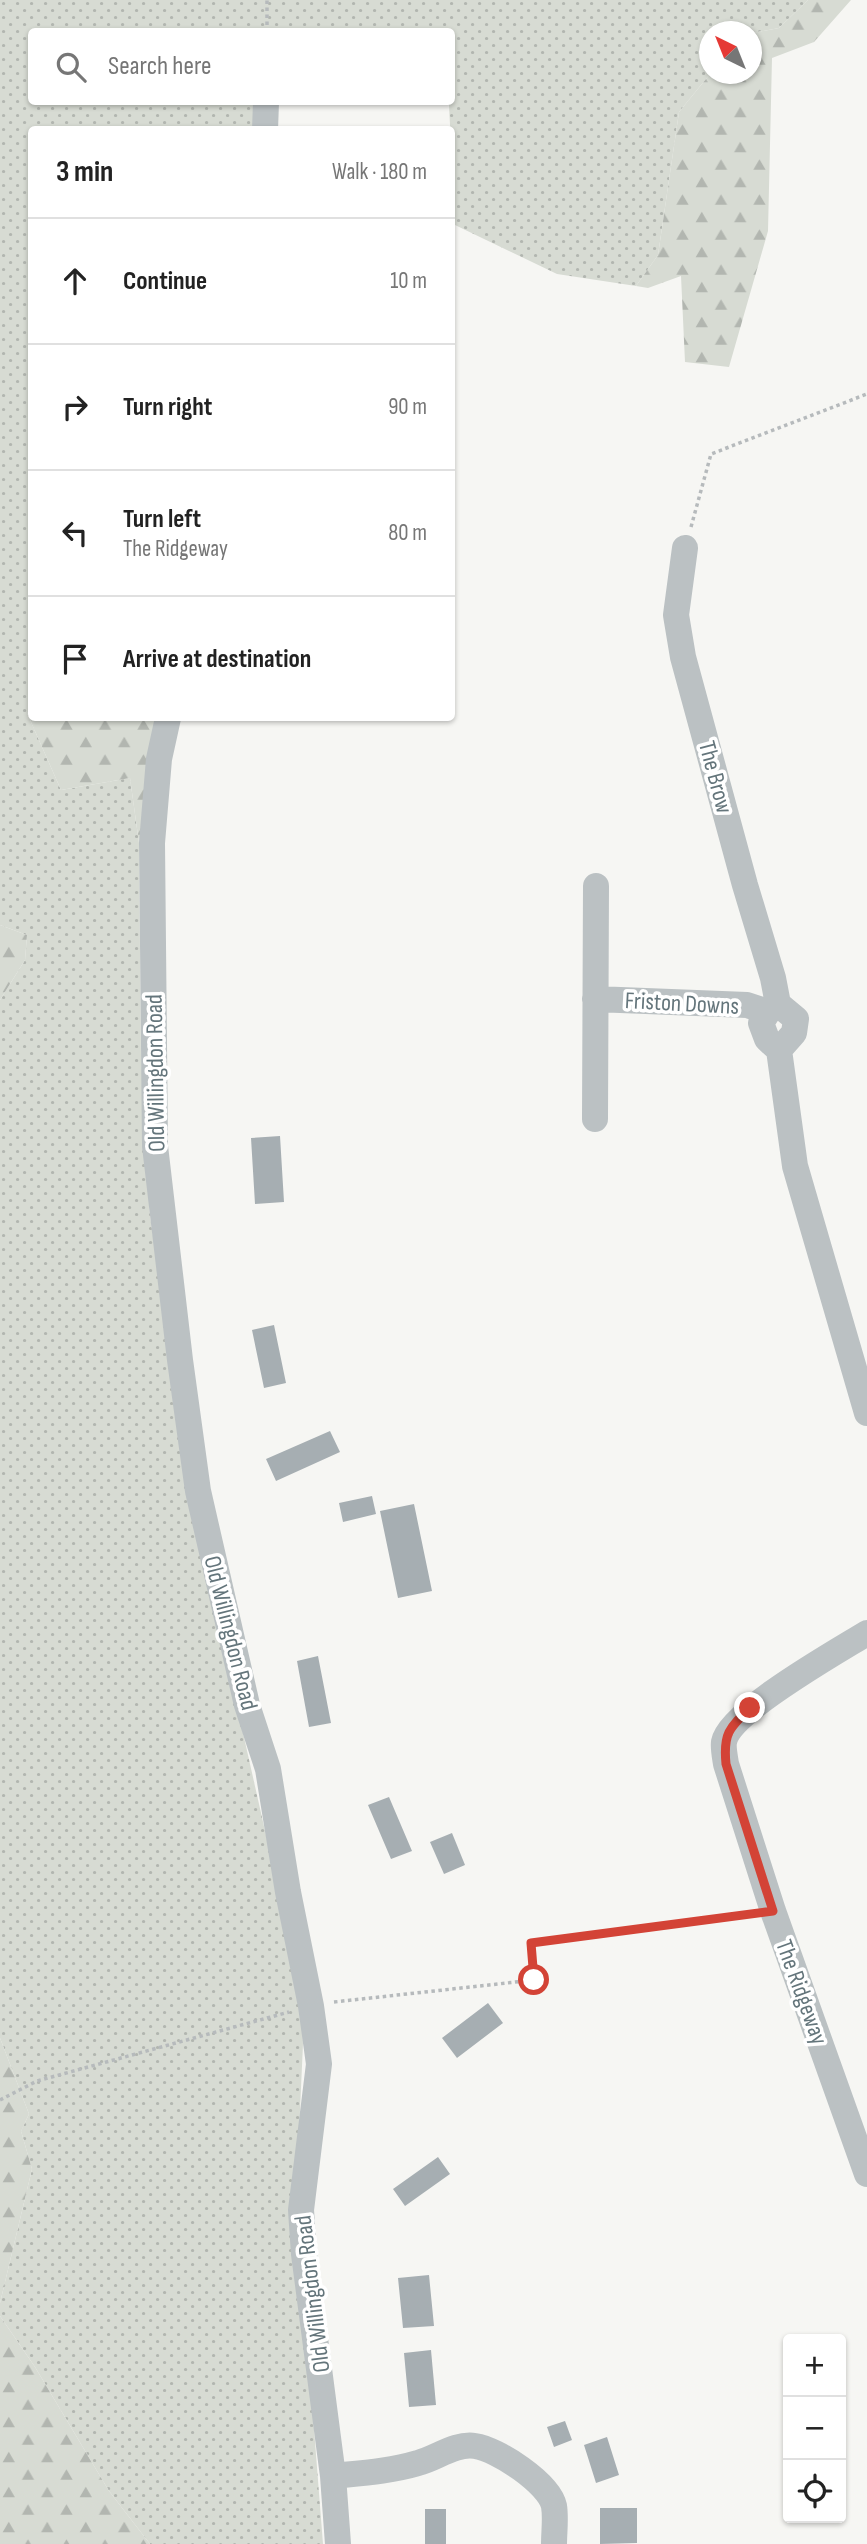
<!DOCTYPE html>
<meta charset="utf-8">
<style>
:root{--surface:#fff;--page:#f2f2f2;--text:#222;--muted:#767676;--line:#e0e0e0}
body{margin:0;font-family:"Sofia Sans Condensed",sans-serif;background:var(--page);color:var(--text)}
.controls{position:absolute;right:21px;bottom:21px;display:grid;overflow:hidden;border-radius:7px;box-shadow:0 2px 5px #0004}
.controls button{width:63px;height:63px;display:grid;place-items:center;padding:0;border:0;border-bottom:2px solid var(--line);background:var(--surface);color:var(--text);font:35px sans-serif}
.compass{position:absolute;left:699px;top:21px;width:63px;height:63px;border-radius:50%;background:var(--surface);box-shadow:0 2px 5px #0004;rotate:317deg}
.stop{position:absolute;width:21px;height:21px;margin:-16px;border:5px solid #d34336;border-radius:50%;background:#fff}
.stop.end{background:#d34336;border-color:#fff;box-shadow:0 2px 7px #0008}
.list{margin:0;padding:0;list-style:none}
h2{display:flex;justify-content:space-between;align-items:center;height:91px;margin:0;padding:0 28px;font-size:30px}
h2 small{font-size:23px;font-weight:400;color:var(--muted)}
.list li{display:grid;grid-template-columns:46px 1fr auto;gap:21px;align-items:center;box-sizing:border-box;height:126px;padding:0 28px;border-top:2px solid var(--line)}
.list b{display:block;font-size:26px;white-space:nowrap}
.list p{margin:0;font-size:23px;white-space:nowrap;color:var(--muted)}
.list em{font-size:23px;font-style:normal;color:var(--muted)}
.icon{flex:none;width:38px;height:38px;fill:none;stroke:currentColor;stroke-width:2;stroke-linecap:round;stroke-linejoin:round}
.map{position:relative;flex:none;width:867px;height:2544px;overflow:hidden}
.search{position:absolute;background:var(--surface);box-shadow:0 2px 5px #0004;left:28px;top:28px;width:427px;height:77px;display:flex;align-items:center;gap:18px;box-sizing:border-box;padding:0 24px;border-radius:7px;color:var(--muted);font-size:26px}
.panel{position:absolute;background:var(--surface);box-shadow:0 2px 5px #0004;left:28px;top:126px;width:427px;height:595px;border-radius:7px}
.map>svg:first-child{display:block}
</style>
<div class="map">
<svg width="867" height="2544" viewBox="0 0 867 2544">
<defs>
<pattern id="grass-dots" width="8" height="8" patternUnits="userSpaceOnUse" patternTransform="scale(1.75)"><rect width="8" height="8" fill="#d7dbd3"/><path d="M2 2h.1M6 6h.1" fill="none" stroke="#b2b6b0" stroke-width="1.8" stroke-linecap="round"/></pattern>
<pattern id="forest-firs" width="22" height="20" patternUnits="userSpaceOnUse" patternTransform="scale(1.75)"><rect width="22" height="20" fill="#d7dbd3"/><path d="M5 1l3.5 6h-7zM16 11l3.5 6h-7z" fill="#b2b6b0"/></pattern>
</defs>
<rect width="100%" height="100%" fill="#f6f6f3"/>
<!-- grass -->
<path fill="url(#grass-dots)" d="M0,0h808l-29,28 -27,5v-1h-42v42l-31,38 -21,143 -22,31 -79,-12 -102,-49 -6,-120 -24,-2v-1h27v-70h-134l-25,-4 -2,4h-259v70h228l-1,27 -227,1v578l-5,5 34,77 69,-12 9,65 2,213 9,160 49,321 102,454 2,53 -7,154 27,346h-173l-41,-53 -74,-124 -35,-51v-13l32,-134 -11,-38 8,-17 -29,-76v-1038l25,-40 2,-25 -27,-10z"/>
<!-- forest -->
<path fill="url(#forest-firs)" d="M808,0h43l-37,42 -42,16 -4,173 -39,136 -44,-5 -4,-86 -33,12 -12,-2 22,-31 21,-143 31,-38h42v-41l27,-5z
M31,708l1,10h127l-20,125 -9,-65 -69,12 -34,-77z
M0,925l27,10 -2,25 -25,40z
M0,2038l29,76 -8,17 11,38 -32,134z
M0,2316l35,51 74,124 41,53h-150z"/>
<!-- building -->
<path fill="#a6aeb2" d="M280,1136l4,66 -29,2 -4,-66z
M274,1325l12,58 -22,5 -12,-58z
M330,1431l10,21 -64,29 -10,-22z
M372,1496l4,18 -33,8 -4,-19z
M414,1504l18,87 -34,7 -18,-87z
M318,1656l13,67 -22,4 -12,-66z
M389,1797l23,54 -21,8 -23,-54z
M452,1833l13,32 -21,9 -14,-32z
M488,2003l15,20 -46,35 -15,-20z
M438,2157l12,17 -45,32 -12,-17z
M429,2275l5,51 -31,2 -5,-50z
M431,2350l5,55 -27,2 -5,-54z
M565,2421l7,19 -18,7 -7,-20z
M607,2437l12,38 -23,8 -12,-38z
M600,2508h37v35l-37,1z
M425,2509h21v35h-21z"/>
<g fill="none" stroke-linecap="round" stroke-linejoin="round">
<!-- path -->
<path stroke="#b6babc" stroke-width="3.5" stroke-dasharray="3.5 3.5" stroke-linecap="butt" d="M267,32v-32
M691,527l20,-73 156,-60
M334,2002l200,-22 -3,-37 220,-29
M0,2100l37,-19 252,-69"/>
<!-- minor -->
<path stroke="#bbc1c3" stroke-width="26" d="M265,130l1,-28
M685,548l-9,67 7,42 62,228 28,93 5,26 -10,8 -7,11 6,16 12,11 16,116 72,247
M168,718l-9,41 -7,84 3,303 25,214 18,131 49,214 21,64 20,123 23,114 8,58 -18,146 3,44 29,222 5,68
M595,999l152,6 21,7
M778,1004l18,15 -2,14 -15,17
M595,1119l1,-233
M867,1633c-29,18 -138,79 -143,109 -1,6 1,15 2,22l47,147 94,263
M333,2476c29,-3 58,-5 85,-13 19,-5 37,-20 57,-17 22,3 74,37 79,60 2,12 0,26 0,38"/>
</g>
<g fill="none" stroke-linecap="round" stroke-linejoin="round">
<!-- route -->
<path stroke="#d34336" stroke-width="9" d="M534,1980l-3,-37 242,-32 -47,-147c-3,-30 3,-36 24,-56"/>
</g>
<g text-anchor="middle" stroke-width="7" stroke-linejoin="round" paint-order="stroke">
<!-- street labels -->
<g font-size="24" fill="#64757b" stroke="#fff">
<text transform="translate(716 777) rotate(75)" y="8">The Brow</text>
<text transform="translate(682 1003) rotate(3)" y="8">Friston Downs</text>
<text transform="translate(155 1073) rotate(-91)" y="8">Old Willingdon Road</text>
<text transform="translate(231 1633) rotate(76)" y="8">Old Willingdon Road</text>
<text transform="translate(802 1992) rotate(70)" y="8">The Ridgeway</text>
<text transform="translate(312 2294) rotate(-97)" y="8">Old Willingdon Road</text>
</g>
</g>
</svg>
<div class="controls">
<button>+</button>
<button>−</button>
<button><svg class="icon" aria-label="locate" viewBox="0 0 24 24"><circle cx="12" cy="12" r="6"/><path d="M12 2v4M12 18v4M2 12h4M18 12h4"/></svg></button>
</div>
<svg class="compass" viewBox="-18 -18 36 36"><path d="M0-13l5 13h-10z" fill="#e53935"/><path d="M0 13l5-13h-10z" fill="#767676"/></svg>
<div class="stop" style="left:534px;top:1980px"></div>
<div class="stop end" style="left:750px;top:1708px"></div>
<div class="search"><svg class="icon" aria-label="search" viewBox="0 0 24 24"><circle cx="10" cy="10" r="6"/><path d="M15 15l6 6"/></svg>Search here</div>
<section class="panel">
<h2>3 min<small>Walk · 180 m</small></h2>
<ul class="list">
<li><svg class="icon" aria-label="ahead" viewBox="0 0 24 24"><path d="M12 20V5M6 11l6-6 6 6"/></svg><div><b>Continue</b></div><em>10 m</em></li>
<li><svg class="icon" aria-label="right" viewBox="0 0 24 24"><path d="M7 20v-9h11M14 6l5 5-5 5"/></svg><div><b>Turn right</b></div><em>90 m</em></li>
<li><svg class="icon" aria-label="left" viewBox="0 0 24 24"><path d="M17 20v-9H6M10 6l-5 5 5 5"/></svg><div><b>Turn left</b><p>The Ridgeway</p></div><em>80 m</em></li>
<li><svg class="icon" aria-label="arrive" viewBox="0 0 24 24"><path d="M6 21V4h12l-3 4 3 4H6"/></svg><div><b>Arrive at destination</b></div></li>
</ul>
</section>
</div>
